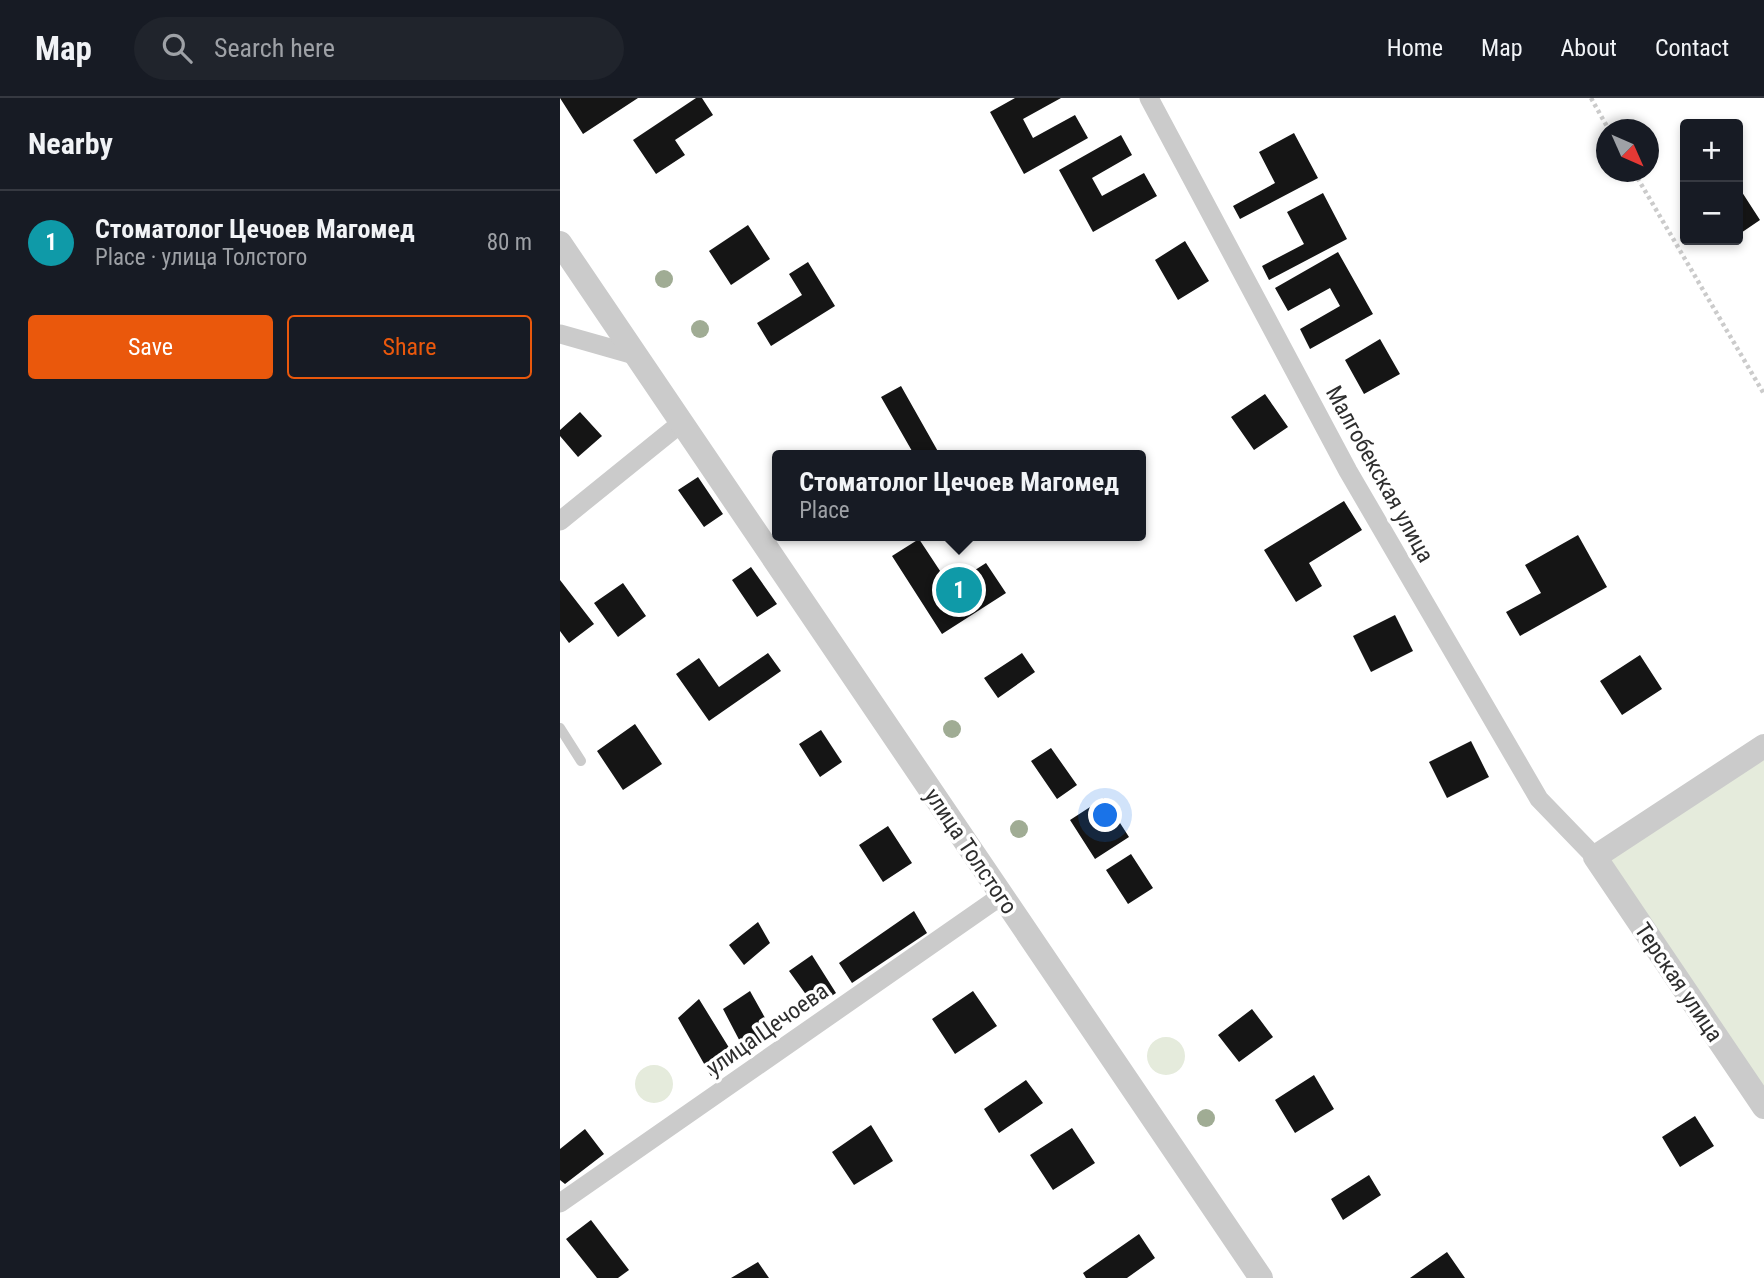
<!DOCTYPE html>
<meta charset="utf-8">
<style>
:root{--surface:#171b24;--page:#20242c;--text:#f1f3f6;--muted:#9ea1a6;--line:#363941;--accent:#ea580c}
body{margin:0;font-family:"Roboto Condensed",sans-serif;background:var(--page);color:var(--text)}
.controls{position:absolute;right:21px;top:21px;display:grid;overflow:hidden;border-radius:7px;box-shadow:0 4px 10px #0003}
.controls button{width:63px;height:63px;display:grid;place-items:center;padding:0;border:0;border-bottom:2px solid var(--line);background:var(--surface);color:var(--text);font:35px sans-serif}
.compass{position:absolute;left:1036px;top:21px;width:63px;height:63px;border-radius:50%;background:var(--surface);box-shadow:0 4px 10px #0003;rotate:135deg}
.you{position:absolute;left:546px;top:718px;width:24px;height:24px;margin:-18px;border:5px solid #fff;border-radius:50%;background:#1a73e8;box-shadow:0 0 0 10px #1a73e833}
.badge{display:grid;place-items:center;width:46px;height:46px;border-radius:50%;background:var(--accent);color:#fff;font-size:23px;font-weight:700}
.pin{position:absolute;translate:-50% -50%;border:4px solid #fff;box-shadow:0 2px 7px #0006}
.popup{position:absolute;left:212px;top:352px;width:374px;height:91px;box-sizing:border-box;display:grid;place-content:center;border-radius:7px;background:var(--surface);filter:drop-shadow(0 2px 5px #0005);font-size:23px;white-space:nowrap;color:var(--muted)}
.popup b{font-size:26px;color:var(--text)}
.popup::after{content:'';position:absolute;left:50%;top:100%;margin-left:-14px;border:14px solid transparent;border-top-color:var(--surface)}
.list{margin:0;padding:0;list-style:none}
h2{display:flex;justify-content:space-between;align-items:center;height:91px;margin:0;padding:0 28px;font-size:30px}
h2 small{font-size:23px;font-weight:400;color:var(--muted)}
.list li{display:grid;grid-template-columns:46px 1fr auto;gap:21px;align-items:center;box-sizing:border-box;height:105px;padding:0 28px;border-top:2px solid var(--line)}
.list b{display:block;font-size:26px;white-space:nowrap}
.list p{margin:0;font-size:23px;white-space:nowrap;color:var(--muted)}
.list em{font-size:23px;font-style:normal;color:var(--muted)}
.actions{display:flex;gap:14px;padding:21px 28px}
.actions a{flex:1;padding:16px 0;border:2px solid var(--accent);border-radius:7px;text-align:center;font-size:24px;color:var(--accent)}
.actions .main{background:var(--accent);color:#fff}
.icon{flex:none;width:38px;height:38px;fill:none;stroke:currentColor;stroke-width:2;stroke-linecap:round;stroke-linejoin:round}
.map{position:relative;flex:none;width:1204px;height:1180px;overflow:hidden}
header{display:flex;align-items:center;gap:42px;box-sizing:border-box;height:98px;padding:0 35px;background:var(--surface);border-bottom:2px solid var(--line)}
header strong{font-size:33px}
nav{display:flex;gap:38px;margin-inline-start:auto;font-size:24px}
.search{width:490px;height:63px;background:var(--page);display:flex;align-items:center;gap:18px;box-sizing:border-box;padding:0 24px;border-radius:38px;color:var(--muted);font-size:26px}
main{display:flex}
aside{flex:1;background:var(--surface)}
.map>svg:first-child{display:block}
</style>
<header>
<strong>Map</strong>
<div class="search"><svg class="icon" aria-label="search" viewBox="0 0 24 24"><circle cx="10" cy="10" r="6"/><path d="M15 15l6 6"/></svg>Search here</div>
<nav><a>Home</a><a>Map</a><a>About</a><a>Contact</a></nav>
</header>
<main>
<aside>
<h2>Nearby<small></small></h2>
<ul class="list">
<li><span class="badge" style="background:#0f9aa8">1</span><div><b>Стоматолог Цечоев Магомед</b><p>Place · улица Толстого</p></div><em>80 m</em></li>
</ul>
<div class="actions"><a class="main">Save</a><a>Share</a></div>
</aside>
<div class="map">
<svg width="1204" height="1180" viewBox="0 0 1204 1180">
<rect width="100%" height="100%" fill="#fff"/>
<!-- green -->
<path fill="#e5ebdc" d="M1204,648v361l-169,-250z
M587 958a19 19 0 1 1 38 0a19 19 0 1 1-38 0Z
M75 986a19 19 0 1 1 38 0a19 19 0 1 1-38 0Z"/>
<!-- building -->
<path fill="#151515" d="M0,0h78l-55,36z
M136,0h6l11,17 -38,25 10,15 -29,19 -23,-34z
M455,0h46l-38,21 10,19 42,-23 13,23 -64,36 -34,-62z
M734,35l24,45 -78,41 -7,-13 42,-23 -16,-31z
M561,37l11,20 -40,23 10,18 42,-23 13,23 -64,36 -34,-62z
M1178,88l22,34 -22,15z
M763,95l24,46 -78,41 -7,-14 42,-22 -17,-32z
M188,127l22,34 -39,26 -22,-34z
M625,143l24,40 -31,19 -23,-40z
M778,154l35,62 -63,35 -10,-20 40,-23 -10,-18 -42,23 -13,-23z
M248,164l27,44 -64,40 -14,-23 45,-28 -13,-21z
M820,241l20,35 -36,20 -19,-34z
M341,288l39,69h-36l8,-4 -31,-54z
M705,296l23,33 -34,23 -23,-33z
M20,314l22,24 -24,21 -18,-21v-6z
M138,379l25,37 -19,13 -26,-37z
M784,403l18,29 -53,33 13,23 -26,16 -32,-52z
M1018,437l29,52 -87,49 -14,-24 35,-19 -16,-28z
M359,441l31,47 36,-23 20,30 -64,41 -50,-78z
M191,469l26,37 -20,13 -25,-37z
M0,482l34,44 -25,19 -9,-12z
M63,485l23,33 -28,21 -24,-34z
M835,517l18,36 -42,21 -18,-36z
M208,555l13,18 -72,50 -33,-47 23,-16 20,29z
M462,555l13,19 -37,26 -14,-20z
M1080,557l22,34 -40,26 -22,-34z
M75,626l27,40 -39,26 -26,-39z
M261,632l21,32 -22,15 -21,-33z
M911,643l18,36 -42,21 -18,-36z
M491,650l26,37 -20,14 -26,-38z
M544,700l25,39 -34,22 -25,-39z
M328,728l24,37 -29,19 -24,-37z
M571,756l22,34 -25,16 -22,-34z
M354,813l13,22 -75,50 -13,-20z
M198,824l12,21 -26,22 -15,-20z
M252,857l24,38 -21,14 -26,-36z
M190,893l24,43 -28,19 -23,-44z
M413,893l24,35 -42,28 -23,-35z
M139,901l37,60 -25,17 -33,-58z
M692,911l21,28 -34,25 -21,-27z
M754,977l20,34 -39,24 -20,-33z
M466,982l17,23 -44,30 -15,-24z
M1135,1018l19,30 -34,21 -18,-30z
M311,1027l22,36 -39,24 -22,-33z
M512,1030l23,35 -42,27 -23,-35z
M25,1031l19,25 -39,30 -5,-4v-31z
M809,1077l12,20 -38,25 -12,-21z
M31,1122l38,50 -11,8h-21l-31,-39z
M579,1136l16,24 -28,20h-41l-3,-5z
M887,1154l18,26h-55z
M198,1164l11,16h-38z"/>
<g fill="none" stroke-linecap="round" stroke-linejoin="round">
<!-- path -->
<path stroke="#cbcbcb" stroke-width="4.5" stroke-dasharray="3.5 3.5" stroke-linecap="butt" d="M1031,0l18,32
M1074,74l130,222"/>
<!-- service -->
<path stroke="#cbcbcb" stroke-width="10" d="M0,630l21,33"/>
<!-- minor -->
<path stroke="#cbcbcb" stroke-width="19" d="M589,0l199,373 191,328 56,58
M0,236l71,20
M0,423l120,-97
M0,1105l441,-307"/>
<!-- tertiary -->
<path stroke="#cbcbcb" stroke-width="24" d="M0,145l701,1035
M1204,648l-169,111 169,250"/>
</g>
<!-- trees -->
<g fill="#a0ac94">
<circle cx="104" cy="181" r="9"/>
<circle cx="140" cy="231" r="9"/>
<circle cx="392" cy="631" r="9"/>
<circle cx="459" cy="731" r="9"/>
<circle cx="646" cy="1020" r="9"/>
</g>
<g text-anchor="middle" stroke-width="7" stroke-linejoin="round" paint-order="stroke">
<!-- street labels -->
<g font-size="23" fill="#2e2e2e" stroke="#fff">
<text transform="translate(820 376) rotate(61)" y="8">Малгобекская улица</text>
<text transform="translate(411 753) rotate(56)" y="8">улица Толстого</text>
<text transform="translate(1119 884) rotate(56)" y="8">Терская улица</text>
<text transform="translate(207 931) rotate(-35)" y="8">улица Цечоева</text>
</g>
</g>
</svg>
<div class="controls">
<button>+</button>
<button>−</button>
</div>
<svg class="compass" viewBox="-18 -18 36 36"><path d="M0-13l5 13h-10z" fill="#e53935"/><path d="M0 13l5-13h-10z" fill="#9ea1a6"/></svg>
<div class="you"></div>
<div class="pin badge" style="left:399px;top:492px;background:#0f9aa8">1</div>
<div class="popup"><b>Стоматолог Цечоев Магомед</b>Place</div>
</div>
</main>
